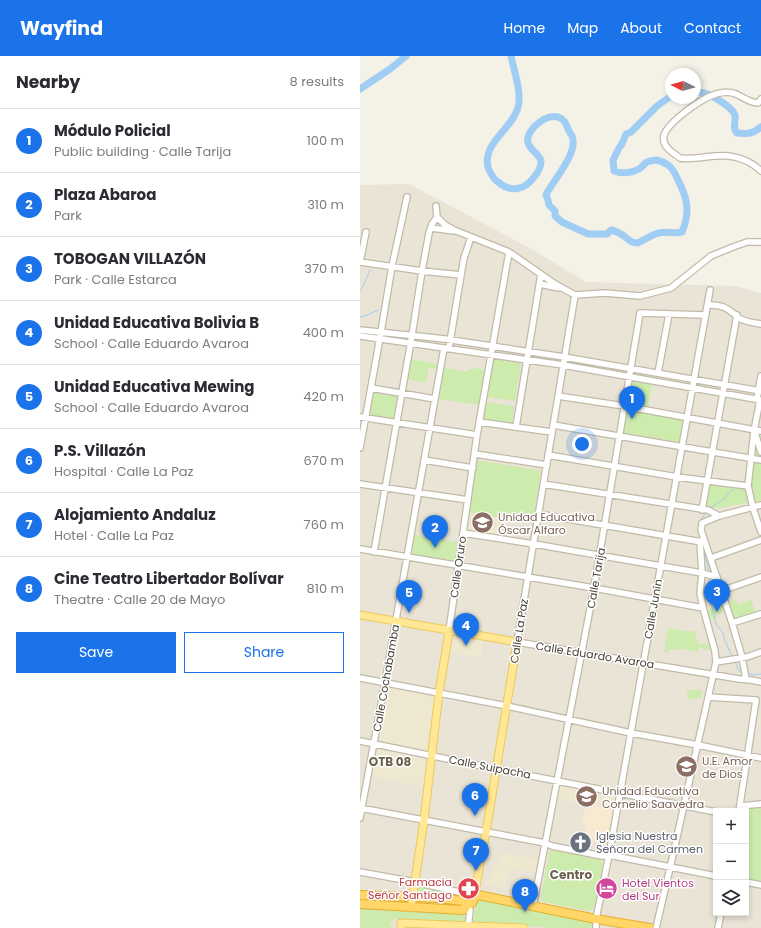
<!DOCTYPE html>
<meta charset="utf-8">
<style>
:root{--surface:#fff;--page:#f2f2f3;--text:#2b2b33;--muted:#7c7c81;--line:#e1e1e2;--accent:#1a73e8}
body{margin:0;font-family:Poppins,sans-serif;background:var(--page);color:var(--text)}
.controls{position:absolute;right:12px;bottom:12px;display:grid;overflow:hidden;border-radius:0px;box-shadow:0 2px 6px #0003}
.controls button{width:36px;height:36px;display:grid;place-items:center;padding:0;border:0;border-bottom:1px solid var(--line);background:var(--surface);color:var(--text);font:20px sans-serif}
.compass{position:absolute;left:305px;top:12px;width:36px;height:36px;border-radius:50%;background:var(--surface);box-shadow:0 2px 6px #0003;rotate:276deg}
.you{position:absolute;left:222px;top:388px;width:14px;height:14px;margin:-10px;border:3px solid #fff;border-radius:50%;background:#1a73e8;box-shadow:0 0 0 6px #1a73e833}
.badge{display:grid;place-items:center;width:26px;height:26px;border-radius:50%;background:var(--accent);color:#fff;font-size:13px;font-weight:700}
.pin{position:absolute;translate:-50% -33px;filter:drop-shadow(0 1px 2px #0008)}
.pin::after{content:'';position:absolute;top:21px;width:14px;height:12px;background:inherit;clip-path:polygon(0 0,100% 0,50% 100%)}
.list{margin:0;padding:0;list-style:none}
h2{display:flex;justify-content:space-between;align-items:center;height:52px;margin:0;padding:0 16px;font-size:17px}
h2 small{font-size:13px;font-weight:400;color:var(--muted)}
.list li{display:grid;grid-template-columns:26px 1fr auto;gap:12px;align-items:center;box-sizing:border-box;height:64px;padding:0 16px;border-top:1px solid var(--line)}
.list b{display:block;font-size:15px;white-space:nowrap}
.list p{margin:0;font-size:13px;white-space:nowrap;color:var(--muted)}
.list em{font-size:13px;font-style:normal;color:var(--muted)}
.actions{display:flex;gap:8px;padding:12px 16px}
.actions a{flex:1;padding:9px 0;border:1px solid var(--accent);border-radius:0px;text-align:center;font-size:14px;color:var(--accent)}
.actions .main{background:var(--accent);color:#fff}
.icon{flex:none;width:22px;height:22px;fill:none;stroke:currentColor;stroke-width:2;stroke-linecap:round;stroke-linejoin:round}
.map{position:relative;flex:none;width:401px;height:872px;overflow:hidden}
header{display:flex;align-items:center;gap:24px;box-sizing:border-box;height:56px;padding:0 20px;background:var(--accent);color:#fff}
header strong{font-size:19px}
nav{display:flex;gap:22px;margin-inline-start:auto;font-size:14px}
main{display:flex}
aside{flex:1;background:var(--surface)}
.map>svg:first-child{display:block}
</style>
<header>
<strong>Wayfind</strong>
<nav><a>Home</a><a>Map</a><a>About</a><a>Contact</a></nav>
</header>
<main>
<aside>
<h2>Nearby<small>8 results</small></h2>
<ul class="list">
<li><span class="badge">1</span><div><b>Módulo Policial</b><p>Public building · Calle Tarija</p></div><em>100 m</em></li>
<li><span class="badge">2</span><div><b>Plaza Abaroa</b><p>Park</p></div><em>310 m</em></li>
<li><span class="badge">3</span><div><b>TOBOGAN VILLAZÓN</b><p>Park · Calle Estarca</p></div><em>370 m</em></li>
<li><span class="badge">4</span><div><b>Unidad Educativa Bolivia B</b><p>School · Calle Eduardo Avaroa</p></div><em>400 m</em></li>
<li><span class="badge">5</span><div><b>Unidad Educativa Mewing</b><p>School · Calle Eduardo Avaroa</p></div><em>420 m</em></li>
<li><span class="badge">6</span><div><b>P.S. Villazón</b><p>Hospital · Calle La Paz</p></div><em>670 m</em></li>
<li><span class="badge">7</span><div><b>Alojamiento Andaluz</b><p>Hotel · Calle La Paz</p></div><em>760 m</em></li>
<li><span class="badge">8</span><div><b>Cine Teatro Libertador Bolívar</b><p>Theatre · Calle 20 de Mayo</p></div><em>810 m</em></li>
</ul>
<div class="actions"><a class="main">Save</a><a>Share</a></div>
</aside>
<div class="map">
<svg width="401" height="872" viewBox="0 0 401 872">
<rect width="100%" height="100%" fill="#f4f1e7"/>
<!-- residential -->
<path fill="#e9e4d5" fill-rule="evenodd" d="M49,128l119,63 58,35 149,4 26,7v635h-401v-743zM356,755h30v102h-30z"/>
<!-- commercial -->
<path fill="#f7ead1" d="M226,748l28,6 -6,35 -24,-5 2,-13 -4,-3z"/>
<!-- industrial -->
<path fill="#e7e2dc" d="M369,235l12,2 -1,6 -12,-2z"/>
<!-- education -->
<path fill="#eee8d0" d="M108,456l33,6 -3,17 -31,-5 -1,-2z
M93,579l31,5 -3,18 -32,-6 2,-16z
M29,632l45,9 2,1 -8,52 -1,1 -48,-10 9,-52z
M17,693l48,9 1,1 -3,27 -52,-9 5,-26z
M199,728l58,12 -3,14 -58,-11z
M141,797l38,7 -3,13 -27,-5 -3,20 -21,-3 1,-6 4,1 3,-14h5z"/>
<!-- green -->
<path fill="#ccebad" d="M133,302l28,5 -6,38 -28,-4z
M50,303l28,5 -1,5 -8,-1 -3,15 -20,-4z
M84,312l23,4 1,-3h5l1,-1 11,2 -6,35 -40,-6z
M271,324l21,5 -4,23 -21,-4z
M12,335l26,4 -5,25 -25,-5z
M125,346l29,4 -2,17 -30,-4z
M268,354l55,10 -4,22 -55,-9z
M397,377l4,1v67l-7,2 -3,-16 4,-48z
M117,404l64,11 -8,48 -31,-5 -1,4 -33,-6z
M349,428l38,4 3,14 -30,6h-15z
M55,479l42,7 -2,18 -1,1 -41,-7 -1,-1z
M376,544l2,5 13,-5 5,14 -22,5 -6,-17z
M364,548l2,8 -9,2 -1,4 -6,1 -2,-4v-4l2,-3z
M308,572l16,3h11l3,13h13l1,6 -13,-2 -1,4 -18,-4 -1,2 -10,-1 -1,4 -4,-1z
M327,634h15v8l-15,1z
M401,752v73l-15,-2 3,-21h-3v-47h-5l1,-2z
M192,794h2l46,9 3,5 -9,44 -1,1 -4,2 -45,-9 -3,-2v-2l8,-45z
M58,829l35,8v1l-18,2 -18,-1 -1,-8z
M119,843l114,21 2,8h-44l-21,-2 -56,-2 -1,-2 4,-21z
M0,852l107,6 -1,9 -65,-2c-5,-3 -9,-3 -11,3l3,4h-33z"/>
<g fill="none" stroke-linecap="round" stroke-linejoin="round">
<!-- stream -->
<path stroke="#a0cdf4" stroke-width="1" d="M0,235l3,-4 7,-17
M0,261c7,-1 12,-5 19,-7
M349,453l15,-10 9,-10
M341,464l5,-7
M344,493l5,23
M349,521v17l7,30 7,9 2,8 7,15
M375,606l4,9h3
M387,617l7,2 7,-1"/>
<!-- river -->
<path stroke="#a0cdf4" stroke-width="7" d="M151,0c3,14 11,38 7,51 -5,22 -39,38 -29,63 2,4 5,10 9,12 13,11 27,8 36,-5 4,-4 6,-8 7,-14 1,-12 -25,-15 -7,-36 7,-7 15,-12 24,-10 8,3 8,8 11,14 1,2 2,3 3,5 7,17 -19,44 -26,59l2,5 1,5 6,6v5l7,6 26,12h19l4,-4c5,1 9,3 13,6 5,4 7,7 14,7 7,-3 14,-9 21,-10 8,-2 15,1 23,-1 9,-21 5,-35 -5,-54 -2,-5 -5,-10 -9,-13 -3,-2 -7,-4 -11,-5 -3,0 -7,1 -10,2 -3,2 -5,5 -8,7 -7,4 -17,5 -25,2l-1,-11 6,-12 3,-4 4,-10 5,-2 26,-26 14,-10
M0,33l30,-20 16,-13
M335,36c3,0 7,0 9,1 8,2 28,14 31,22 1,7 -3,13 2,18 11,1 16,1 24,-6"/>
<defs>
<path id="minor" d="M401,43l-3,4c-8,0 -15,-6 -22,-9 -19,-8 -44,12 -57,23 -13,11 -24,23 -6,36 2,1 5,4 7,5 4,1 11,0 16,0 20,-2 37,-6 56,6 3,2 6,4 9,7
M76,150l1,11 8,8 9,5 55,22 46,32 20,11 30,-2 35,3 31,-8 40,-32 22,-9 14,-5h14
M71,172l23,3
M0,206l62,9 39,4
M0,206l6,-30
M180,228l19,4
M215,239l-58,347 222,37 12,1 10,2
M348,249c15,-1 20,4 31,13 6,4 15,5 22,6
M0,274l85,9 119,18 197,34
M0,280l203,29 198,35
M89,292l12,-73 3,-17 7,-21
M298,317l11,-59
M11,332l64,11
M198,340l66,10 137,25
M397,343l4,-23
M400,344l-6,31 -6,55 5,22 8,24
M0,361l117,18
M119,366l73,10
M193,369l208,35
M156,371l25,-153
M395,377l6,19
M0,392l21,-116 11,-66 15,-69
M115,398l72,11
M188,399l129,22 71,9
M64,404l49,8
M0,428l108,16
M183,428l165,26 11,6
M342,454l35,-195
M179,458l163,28
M103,477l71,11 127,22 41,7 15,4
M0,493l234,39 109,20
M14,496l38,-217 10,-64 7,-38 3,-9 5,-7
M351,502l50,-18
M361,535l40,-14
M372,567l29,-9
M89,575l28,-196 32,-183
M356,606l31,-5 14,-5
M0,622l147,28 124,27 67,12 63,13
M386,623l-4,-22 -10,-34 -31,-93 1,-7 17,-7 42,-11
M348,641l48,3 -17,111
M0,685l136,28 220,43
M380,750l21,-2
M0,752l185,35 7,3 50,10 7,-1 107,21
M0,762l25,-135 22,-126 37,-209
M0,816l55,10 53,12
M386,826l15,3
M173,851l61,-319 46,-275 66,2
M108,872l2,-18 -2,-5
M236,872v-9l13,-64 101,-565
M296,872l14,-60 46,-206 -1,-11 -12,-43 -3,-15 2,-20 -2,-32
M358,872l3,-15"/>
<path id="major" d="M0,559l157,27 -31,190 -11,59 -3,5
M51,852l13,-88 15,-127 10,-62
M41,872v-5l123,5"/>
<path id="highway" d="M102.5 843a5.5 5.5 0 1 1 11 0a5.5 5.5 0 1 1-11 0Z
M0,839l77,3 26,3
M113,842l5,-3 118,24 54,9
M0,848l102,6 3,-1 2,-4"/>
</defs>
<!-- minor casing -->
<use href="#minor" stroke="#c1baa9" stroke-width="8"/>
<!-- major casing -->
<use href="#major" stroke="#ebc95f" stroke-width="9"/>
<!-- highway casing -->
<use href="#highway" stroke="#e6ae2f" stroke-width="10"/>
<!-- minor -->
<use href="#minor" stroke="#fff" stroke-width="5.5"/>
<!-- major -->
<use href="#major" stroke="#ffe795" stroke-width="7"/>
<!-- highway -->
<use href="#highway" stroke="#ffd667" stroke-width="8"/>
</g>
<!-- icons -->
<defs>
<symbol id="school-disc" viewBox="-11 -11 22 22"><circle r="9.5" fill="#8d6e63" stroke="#fff"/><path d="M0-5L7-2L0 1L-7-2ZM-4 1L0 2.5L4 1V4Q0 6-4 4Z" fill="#fff"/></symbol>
<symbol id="church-disc" viewBox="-11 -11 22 22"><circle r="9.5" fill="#6b7280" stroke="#fff"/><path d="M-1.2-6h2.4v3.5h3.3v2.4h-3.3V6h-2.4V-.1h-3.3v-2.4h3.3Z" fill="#fff"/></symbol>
<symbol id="pharmacy-disc" viewBox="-11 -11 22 22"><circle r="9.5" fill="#e0444e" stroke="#fff"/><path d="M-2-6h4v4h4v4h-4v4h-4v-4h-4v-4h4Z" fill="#fff"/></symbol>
<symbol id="hotel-disc" viewBox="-11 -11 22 22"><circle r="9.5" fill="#d1479c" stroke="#fff"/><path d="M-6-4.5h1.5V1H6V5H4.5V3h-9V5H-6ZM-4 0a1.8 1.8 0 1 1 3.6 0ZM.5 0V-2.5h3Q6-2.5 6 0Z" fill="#fff"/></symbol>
</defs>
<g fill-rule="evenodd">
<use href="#school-disc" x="110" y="454" width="25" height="25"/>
<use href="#school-disc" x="314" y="698" width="25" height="25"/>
<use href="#school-disc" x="214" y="728" width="25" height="25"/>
<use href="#church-disc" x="208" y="774" width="25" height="25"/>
<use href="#pharmacy-disc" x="96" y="820" width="25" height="25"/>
<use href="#hotel-disc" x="234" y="820" width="25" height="25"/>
</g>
<g text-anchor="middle" stroke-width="3" stroke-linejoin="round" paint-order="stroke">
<!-- education labels -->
<g font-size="11" fill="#785e54" stroke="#fff" text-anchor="start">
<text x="138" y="465">Unidad Educativa<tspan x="138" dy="13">Óscar Alfaro</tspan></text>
<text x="342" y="709">U.E. Amor<tspan x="342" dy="13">de Dios</tspan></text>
<text x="242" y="739">Unidad Educativa<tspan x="242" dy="13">Cornelio Saavedra</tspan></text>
</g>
<!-- street labels -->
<g font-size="11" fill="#484235" stroke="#fff">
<text transform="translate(98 511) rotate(-82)" y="4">Calle Oruro</text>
<text transform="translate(236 522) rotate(-80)" y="4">Calle Tarija</text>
<text transform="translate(293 553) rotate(-80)" y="4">Calle Junín</text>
<text transform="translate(159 575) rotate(-81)" y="4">Calle La Paz</text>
<text transform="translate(235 599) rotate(9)" y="4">Calle Eduardo Avaroa</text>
<text transform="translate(26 622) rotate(-80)" y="4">Calle Cochabamba</text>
<text transform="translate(130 711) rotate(11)" y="4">Calle Suipacha</text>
</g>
<!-- worship labels -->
<g font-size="11" fill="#5b616d" stroke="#fff" text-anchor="start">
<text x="236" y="784">Iglesia Nuestra<tspan x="236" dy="13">Señora del Carmen</tspan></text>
</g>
<!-- health labels -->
<g font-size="11" fill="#be3a42" stroke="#fff" text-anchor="end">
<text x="92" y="830">Farmacia<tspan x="92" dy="13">Señor Santiago</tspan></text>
</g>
<!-- hotel labels -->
<g font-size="11" fill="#b23c85" stroke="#fff" text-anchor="start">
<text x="262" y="831">Hotel Vientos<tspan x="262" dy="13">del Sur</tspan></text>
</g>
<!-- neighbourhood labels -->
<g font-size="12" font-weight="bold" fill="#6b614c" stroke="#fff">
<text x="30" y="710">OTB 08</text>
<text x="211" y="823">Centro</text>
</g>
</g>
</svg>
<div class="controls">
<button>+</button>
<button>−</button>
<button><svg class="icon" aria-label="layers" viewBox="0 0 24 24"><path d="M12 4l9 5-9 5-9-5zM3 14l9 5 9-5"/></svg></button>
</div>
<svg class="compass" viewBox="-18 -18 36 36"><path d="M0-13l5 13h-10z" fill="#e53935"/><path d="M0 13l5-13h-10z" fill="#7c7c81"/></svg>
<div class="you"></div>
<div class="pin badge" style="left:272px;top:363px">1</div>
<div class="pin badge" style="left:75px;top:492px">2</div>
<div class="pin badge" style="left:357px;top:556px">3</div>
<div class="pin badge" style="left:106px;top:590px">4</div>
<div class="pin badge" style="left:49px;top:557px">5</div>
<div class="pin badge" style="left:115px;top:760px">6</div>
<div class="pin badge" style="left:116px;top:815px">7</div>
<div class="pin badge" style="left:165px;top:856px">8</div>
</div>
</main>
